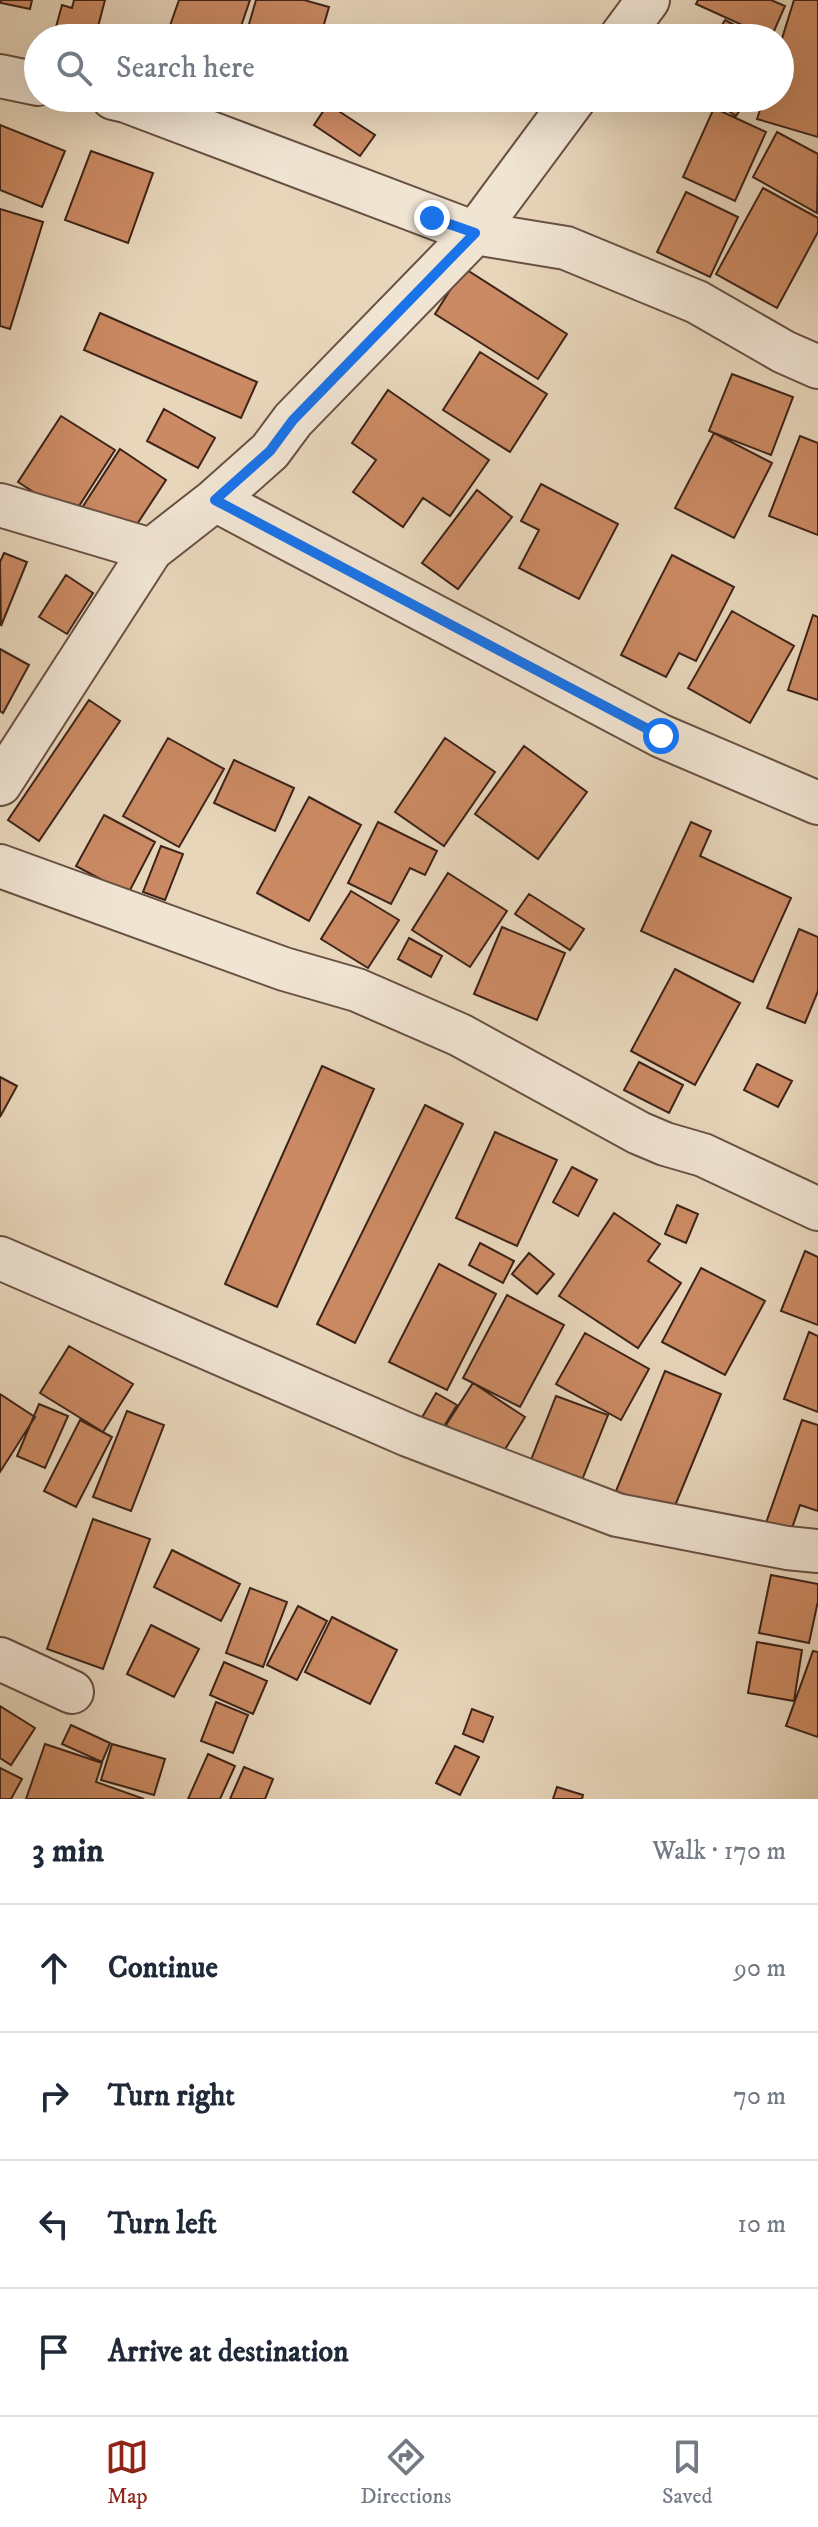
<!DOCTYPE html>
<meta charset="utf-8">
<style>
:root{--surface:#fff;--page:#f2f2f3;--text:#1f2937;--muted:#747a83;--line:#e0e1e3;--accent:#8f2418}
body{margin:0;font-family:"IM FELL DW Pica",serif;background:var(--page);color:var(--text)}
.stop{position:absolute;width:24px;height:24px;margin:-18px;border:6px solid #1a73e8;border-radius:50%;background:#fff}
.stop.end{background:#1a73e8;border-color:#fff;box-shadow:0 2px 8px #0008}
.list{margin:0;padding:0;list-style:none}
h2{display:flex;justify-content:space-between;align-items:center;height:104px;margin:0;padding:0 32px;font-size:34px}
h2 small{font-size:26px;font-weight:400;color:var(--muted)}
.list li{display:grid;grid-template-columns:52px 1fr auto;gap:24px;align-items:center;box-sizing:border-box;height:128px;padding:0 32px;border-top:2px solid var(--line)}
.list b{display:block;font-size:30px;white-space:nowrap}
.list em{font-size:26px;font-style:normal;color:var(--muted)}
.icon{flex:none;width:44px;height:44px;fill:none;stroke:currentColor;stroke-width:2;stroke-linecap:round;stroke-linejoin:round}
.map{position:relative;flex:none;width:818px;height:1799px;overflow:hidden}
.search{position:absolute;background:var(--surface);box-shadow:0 8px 32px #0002;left:24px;right:24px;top:24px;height:88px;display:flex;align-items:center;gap:20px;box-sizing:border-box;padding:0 28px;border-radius:44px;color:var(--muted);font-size:30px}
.sheet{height:616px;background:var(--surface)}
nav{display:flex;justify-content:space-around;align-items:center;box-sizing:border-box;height:112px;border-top:2px solid var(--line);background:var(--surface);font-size:22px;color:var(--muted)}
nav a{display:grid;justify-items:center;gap:4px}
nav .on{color:var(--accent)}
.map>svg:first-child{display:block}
</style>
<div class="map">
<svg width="818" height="1799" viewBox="0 0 818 1799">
<rect width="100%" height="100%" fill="#e8d6bb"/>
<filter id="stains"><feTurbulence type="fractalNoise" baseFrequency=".0025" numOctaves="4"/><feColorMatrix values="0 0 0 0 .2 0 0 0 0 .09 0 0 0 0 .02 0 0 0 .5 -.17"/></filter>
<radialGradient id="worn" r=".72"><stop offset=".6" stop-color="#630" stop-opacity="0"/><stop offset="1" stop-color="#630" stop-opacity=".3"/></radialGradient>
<!-- building -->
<path fill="#cb8a63" stroke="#3d2319" stroke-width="2" d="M1,0h31l-2,9 -29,-6z
M1,0h31l-2,9 -29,-6z
M74,0h31l-10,38h-42l9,-33 10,3z
M74,0h31l-10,38h-42l9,-33 10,3z
M179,0h71l-13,38h-67l-4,-1z
M179,0h71l-13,38h-67l-4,-1z
M256,0h48l25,7 -9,31h-75z
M256,0h48l25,7 -9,31h-75z
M698,0h73l14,6 -14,32 -75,-34z
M698,0h73l14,6 -14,32 -75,-34z
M794,0h24v137l-61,-18 7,-21h16v-53z
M794,0h24v137l-61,-18 7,-21h16v-53z
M725,20l34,18h-45z
M725,20l34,18h-45z
M709,98h39l-12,18z
M709,98h39l-12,18z
M328,104l47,31 -15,21 -46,-31z
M328,104l47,31 -15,21 -46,-31z
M714,108l52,24 -31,69 -52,-24z
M714,108l52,24 -31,69 -52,-24z
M0,125l65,26 -23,56 -42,-17z
M0,125l65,26 -23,56 -42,-17z
M777,132l41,22 -1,59 -64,-36z
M777,132l41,22 -1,59 -64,-36z
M91,151l62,22 -25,70 -63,-23z
M91,151l62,22 -25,70 -63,-23z
M763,188l55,30v14l-41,76 -61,-34z
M763,188l55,30v14l-41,76 -61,-34z
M686,192l52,25 -28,60 -53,-25z
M686,192l52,25 -28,60 -53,-25z
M0,209l43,13 -33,107 -10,-3z
M0,209l43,13 -33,107 -10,-3z
M464,268l103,66 -29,45 -103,-65z
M464,268l103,66 -29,45 -103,-65z
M100,313l157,69 -16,36 -157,-68z
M100,313l157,69 -16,36 -157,-68z
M480,352l67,42 -37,58 -67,-42z
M480,352l67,42 -37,58 -67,-42z
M732,374l61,23 -22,58 -62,-24z
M732,374l61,23 -22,58 -62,-24z
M388,390l101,70 -39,56 -27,-18 -20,29 -50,-35 23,-32 -24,-17z
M388,390l101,70 -39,56 -27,-18 -20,29 -50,-35 23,-32 -24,-17z
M164,409l51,29 -17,30 -51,-27z
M164,409l51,29 -17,30 -51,-27z
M61,416l54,34 -43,67 -54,-35z
M61,416l54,34 -43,67 -54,-35z
M714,433l58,30 -38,75 -59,-30z
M714,433l58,30 -38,75 -59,-30z
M800,436l18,7v92l-49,-19z
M800,436l18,7v92l-49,-19z
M120,449l46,31 -42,64 -46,-30z
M120,449l46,31 -42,64 -46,-30z
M541,484l77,40 -39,75 -60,-31 20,-38 -18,-9z
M541,484l77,40 -39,75 -60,-31 20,-38 -18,-9z
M477,490l35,27 -54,72 -36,-26z
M477,490l35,27 -54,72 -36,-26z
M4,553l23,9 -26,64 -1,-64z
M4,553l23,9 -26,64 -1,-64z
M672,555l62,32 -38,74 -17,-8 -13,24 -45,-22z
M672,555l62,32 -38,74 -17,-8 -13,24 -45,-22z
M66,575l27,18 -26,41 -28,-17z
M66,575l27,18 -26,41 -28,-17z
M732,611l62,35 -44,77 -62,-35z
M732,611l62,35 -44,77 -62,-35z
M813,615l5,2v83l-30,-10z
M813,615l5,2v83l-30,-10z
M0,649l29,16 -26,48 -3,-2z
M0,649l29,16 -26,48 -3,-2z
M89,700l31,21 -81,120 -31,-21z
M89,700l31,21 -81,120 -31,-21z
M168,738l56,31 -45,78 -56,-31z
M168,738l56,31 -45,78 -56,-31z
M445,738l50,34 -51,74 -49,-34z
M445,738l50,34 -51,74 -49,-34z
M524,746l63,46 -49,67 -63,-45z
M524,746l63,46 -49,67 -63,-45z
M234,760l60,28 -19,43 -61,-28z
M234,760l60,28 -19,43 -61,-28z
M309,797l52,28 -52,96 -52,-28z
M309,797l52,28 -52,96 -52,-28z
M104,815l51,27 -27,52 -52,-28z
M104,815l51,27 -27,52 -52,-28z
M378,822l59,29 -12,24 -15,-7 -19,36 -43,-21z
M378,822l59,29 -12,24 -15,-7 -19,36 -43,-21z
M691,822l20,9 -11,25 91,42 -38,84 -112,-51z
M691,822l20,9 -11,25 91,42 -38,84 -112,-51z
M161,846l22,8 -18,46 -22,-8z
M161,846l22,8 -18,46 -22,-8z
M448,873l59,38 -37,56 -58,-37z
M448,873l59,38 -37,56 -58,-37z
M351,891l48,29 -31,48 -47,-29z
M351,891l48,29 -31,48 -47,-29z
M529,894l55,35 -14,21 -55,-36z
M529,894l55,35 -14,21 -55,-36z
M502,927l63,26 -28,67 -63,-26z
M502,927l63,26 -28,67 -63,-26z
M799,929l19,8v54l-13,32 -38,-15z
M799,929l19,8v54l-13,32 -38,-15z
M409,938l33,18 -11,21 -33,-18z
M409,938l33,18 -11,21 -33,-18z
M675,969l65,34 -45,82 -64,-34z
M675,969l65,34 -45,82 -64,-34z
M639,1062l44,23 -14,28 -45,-23z
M639,1062l44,23 -14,28 -45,-23z
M757,1064l35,17 -14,26 -34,-17z
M757,1064l35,17 -14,26 -34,-17z
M322,1066l52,23 -97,218 -52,-23z
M322,1066l52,23 -97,218 -52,-23z
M0,1077l17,9 -17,31z
M0,1077l17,9 -17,31z
M425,1105l38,19 -108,219 -38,-19z
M425,1105l38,19 -108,219 -38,-19z
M495,1132l62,28 -40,86 -61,-28z
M495,1132l62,28 -40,86 -61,-28z
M572,1167l25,13 -19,36 -25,-14z
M572,1167l25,13 -19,36 -25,-14z
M677,1205l21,9 -12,29 -21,-9z
M677,1205l21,9 -12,29 -21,-9z
M614,1213l46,31 -12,17 33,22 -43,65 -79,-52z
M614,1213l46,31 -12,17 33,22 -43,65 -79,-52z
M480,1243l34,18 -11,22 -34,-18z
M480,1243l34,18 -11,22 -34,-18z
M805,1251l13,6v68l-37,-14z
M805,1251l13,6v68l-37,-14z
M529,1253l25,21 -17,20 -25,-20z
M529,1253l25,21 -17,20 -25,-20z
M439,1264l57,30 -49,96 -58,-28z
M439,1264l57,30 -49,96 -58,-28z
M701,1268l64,33 -40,74 -63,-33z
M701,1268l64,33 -40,74 -63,-33z
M507,1295l57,30 -44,82 -57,-29z
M507,1295l57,30 -44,82 -57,-29z
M809,1332l9,4v76l-34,-13z
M809,1332l9,4v76l-34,-13z
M585,1333l64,36 -28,51 -65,-36z
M585,1333l64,36 -28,51 -65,-36z
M69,1346l64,38 -30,48 -63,-39z
M69,1346l64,38 -30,48 -63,-39z
M665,1371l56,23 -49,119 -56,-22z
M665,1371l56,23 -49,119 -56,-22z
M473,1383l52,34 -26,42 -53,-34z
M473,1383l52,34 -26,42 -53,-34z
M436,1393l21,12 -17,28 -20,-12z
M436,1393l21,12 -17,28 -20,-12z
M0,1394l35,23 -35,55z
M0,1394l35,23 -35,55z
M556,1396l52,19 -26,65 -51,-20z
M556,1396l52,19 -26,65 -51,-20z
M39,1404l29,12 -23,52 -28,-12z
M39,1404l29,12 -23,52 -28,-12z
M127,1411l37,14 -33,86 -38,-14z
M127,1411l37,14 -33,86 -38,-14z
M80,1420l32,17 -36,70 -32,-16z
M80,1420l32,17 -36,70 -32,-16z
M802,1420l16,5v86l-18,-6 -9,26 -25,-8z
M802,1420l16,5v86l-18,-6 -9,26 -25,-8z
M93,1519l57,20 -47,130 -56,-20z
M93,1519l57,20 -47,130 -56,-20z
M172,1550l68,34 -19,37 -67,-34z
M172,1550l68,34 -19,37 -67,-34z
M771,1575l47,9v17l-9,42 -50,-10z
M771,1575l47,9v17l-9,42 -50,-10z
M250,1588l37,14 -24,65 -37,-14z
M250,1588l37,14 -24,65 -37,-14z
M298,1606l29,15 -30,59 -30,-15z
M298,1606l29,15 -30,59 -30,-15z
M332,1617l65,33 -27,54 -65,-32z
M332,1617l65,33 -27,54 -65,-32z
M151,1625l48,24 -25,48 -47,-23z
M151,1625l48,24 -25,48 -47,-23z
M757,1642l45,8 -8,51 -46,-8z
M757,1642l45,8 -8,51 -46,-8z
M813,1651l5,1v85l-32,-11z
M813,1651l5,1v85l-32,-11z
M224,1662l43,19 -14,33 -43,-19z
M224,1662l43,19 -14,33 -43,-19z
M216,1702l32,13 -15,38 -32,-12z
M216,1702l32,13 -15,38 -32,-12z
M0,1706l35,22 -24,37 -11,-7z
M0,1706l35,22 -24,37 -11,-7z
M472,1709l21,8 -10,25 -20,-8z
M472,1709l21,8 -10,25 -20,-8z
M71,1725l39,18 -8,19 -40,-18z
M71,1725l39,18 -8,19 -40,-18z
M45,1744l57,19 -6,19 48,17h-118z
M45,1744l57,19 -6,19 48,17h-118z
M112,1744l53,15 -11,36 -53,-15z
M112,1744l53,15 -11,36 -53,-15z
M455,1746l24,11 -19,38 -24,-12z
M455,1746l24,11 -19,38 -24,-12z
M208,1754l27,12 -15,33h-32z
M208,1754l27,12 -15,33h-32z
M244,1767l29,12 -8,20h-35z
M244,1767l29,12 -8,20h-35z
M0,1768l22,11 -11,20h-11z
M0,1768l22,11 -11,20h-11z
M557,1787l26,8 -1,4h-29z
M557,1787l26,8 -1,4h-29z"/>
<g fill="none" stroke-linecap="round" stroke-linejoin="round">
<defs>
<path id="minor" d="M620,38l28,-38
M0,76l38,8
M113,98l13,3 349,132 91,15 131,54 87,50 34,15
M215,500l55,-49 23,-31 182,-187 100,-135
M0,505l151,45 64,-50 446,236 157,67
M0,784l151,-234
M0,866l284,103 73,21 103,45 179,98 26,11 38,11 115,54
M0,1258l408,177 209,80 170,33 31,3
M0,1659l72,33"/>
</defs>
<!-- minor casing -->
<use href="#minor" stroke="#685042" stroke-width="46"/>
<!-- minor -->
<use href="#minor" stroke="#f0e4d3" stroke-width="42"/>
</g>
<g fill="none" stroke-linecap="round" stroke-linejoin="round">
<!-- route -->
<path stroke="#1a73e8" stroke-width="10" d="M432,218l43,15 -182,187 -23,31 -55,49 446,236"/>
</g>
<rect width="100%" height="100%" filter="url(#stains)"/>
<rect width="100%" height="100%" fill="url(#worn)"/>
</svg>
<div class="stop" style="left:661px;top:736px"></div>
<div class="stop end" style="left:432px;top:218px"></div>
<div class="search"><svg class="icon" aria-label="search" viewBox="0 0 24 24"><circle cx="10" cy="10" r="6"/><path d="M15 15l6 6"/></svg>Search here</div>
</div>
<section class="sheet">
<h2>3 min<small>Walk · 170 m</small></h2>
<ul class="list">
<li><svg class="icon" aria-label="ahead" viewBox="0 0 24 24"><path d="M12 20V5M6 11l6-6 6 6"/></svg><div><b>Continue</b></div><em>90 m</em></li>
<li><svg class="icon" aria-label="right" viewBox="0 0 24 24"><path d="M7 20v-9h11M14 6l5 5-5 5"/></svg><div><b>Turn right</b></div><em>70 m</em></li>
<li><svg class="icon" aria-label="left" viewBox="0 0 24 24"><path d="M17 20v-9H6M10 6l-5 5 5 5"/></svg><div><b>Turn left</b></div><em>10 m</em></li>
<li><svg class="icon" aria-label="arrive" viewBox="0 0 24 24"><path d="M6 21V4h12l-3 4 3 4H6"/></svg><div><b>Arrive at destination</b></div></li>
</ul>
</section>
<nav>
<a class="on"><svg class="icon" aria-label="map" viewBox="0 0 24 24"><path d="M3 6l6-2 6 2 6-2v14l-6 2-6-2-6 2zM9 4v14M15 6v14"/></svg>Map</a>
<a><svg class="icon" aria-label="directions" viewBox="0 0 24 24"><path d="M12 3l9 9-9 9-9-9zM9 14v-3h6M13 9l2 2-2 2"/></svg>Directions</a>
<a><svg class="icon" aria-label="saved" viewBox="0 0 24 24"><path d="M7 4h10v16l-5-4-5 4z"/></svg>Saved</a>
</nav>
